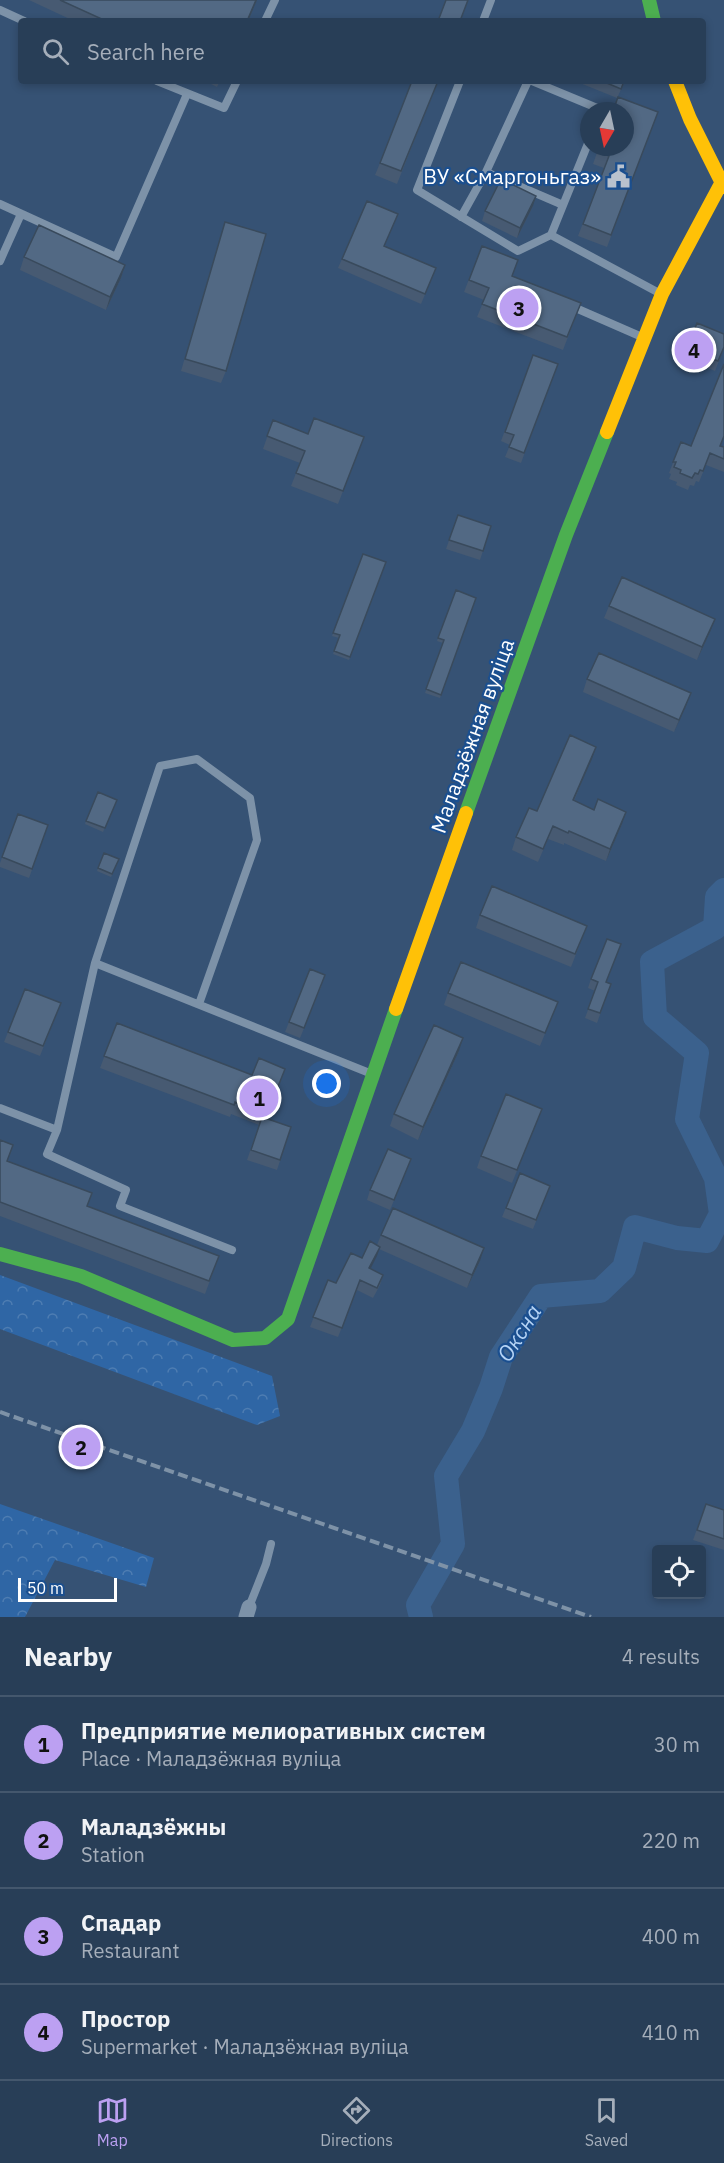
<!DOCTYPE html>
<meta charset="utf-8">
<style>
:root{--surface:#283e57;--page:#30455d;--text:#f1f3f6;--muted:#a5aeba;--line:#44576d;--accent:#bca0f2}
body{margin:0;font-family:"IBM Plex Sans",sans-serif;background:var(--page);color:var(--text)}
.controls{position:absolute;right:18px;bottom:18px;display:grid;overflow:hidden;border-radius:6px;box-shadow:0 3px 9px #0003}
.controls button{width:54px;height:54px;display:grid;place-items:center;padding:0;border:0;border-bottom:2px solid var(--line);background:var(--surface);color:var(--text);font:30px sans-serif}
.compass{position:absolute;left:580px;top:102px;width:54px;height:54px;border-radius:50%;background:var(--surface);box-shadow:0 3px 9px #0003;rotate:189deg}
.scale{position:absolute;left:18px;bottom:15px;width:99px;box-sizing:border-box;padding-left:6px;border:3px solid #fff;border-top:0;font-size:16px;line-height:21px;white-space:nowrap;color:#fff;-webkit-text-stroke:4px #1b4f8f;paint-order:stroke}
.you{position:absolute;left:327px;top:1084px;width:21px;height:21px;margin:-15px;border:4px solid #fff;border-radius:50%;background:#1a73e8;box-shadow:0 0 0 9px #1a73e833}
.badge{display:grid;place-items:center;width:39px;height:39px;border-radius:50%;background:var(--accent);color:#111;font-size:20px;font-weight:700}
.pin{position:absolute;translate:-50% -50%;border:3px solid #fff;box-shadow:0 2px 6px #0006}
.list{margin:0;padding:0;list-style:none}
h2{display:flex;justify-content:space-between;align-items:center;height:78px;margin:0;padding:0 24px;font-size:26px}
h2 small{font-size:20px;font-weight:400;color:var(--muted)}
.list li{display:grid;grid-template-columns:39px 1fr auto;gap:18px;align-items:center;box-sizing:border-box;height:96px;padding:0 24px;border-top:2px solid var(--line)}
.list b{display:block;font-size:22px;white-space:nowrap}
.list p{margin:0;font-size:20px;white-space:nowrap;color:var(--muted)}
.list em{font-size:20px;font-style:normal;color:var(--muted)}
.icon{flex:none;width:33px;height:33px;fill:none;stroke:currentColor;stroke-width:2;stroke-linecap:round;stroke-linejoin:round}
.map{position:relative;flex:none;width:724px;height:1617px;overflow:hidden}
.search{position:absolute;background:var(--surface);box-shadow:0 3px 9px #0003;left:18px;right:18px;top:18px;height:66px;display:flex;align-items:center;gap:15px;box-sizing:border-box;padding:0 21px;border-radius:6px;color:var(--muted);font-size:22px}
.sheet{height:462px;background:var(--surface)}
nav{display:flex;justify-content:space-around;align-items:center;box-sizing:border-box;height:84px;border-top:2px solid var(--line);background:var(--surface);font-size:16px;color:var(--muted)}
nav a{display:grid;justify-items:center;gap:3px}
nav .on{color:var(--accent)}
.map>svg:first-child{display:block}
</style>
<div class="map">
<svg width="724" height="1617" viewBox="0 0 724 1617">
<defs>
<pattern id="forest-crowns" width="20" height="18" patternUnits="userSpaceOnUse" patternTransform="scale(1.5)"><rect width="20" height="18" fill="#2f66a5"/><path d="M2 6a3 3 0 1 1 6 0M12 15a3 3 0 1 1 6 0" fill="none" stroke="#4e7db2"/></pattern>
</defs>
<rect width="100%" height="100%" fill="#365274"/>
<!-- forest -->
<path fill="url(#forest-crowns)" d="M0,1275l272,101 8,40 -23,9 -257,-96z
M0,1504l154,54 -8,29 -91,-27 -30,57h-25z"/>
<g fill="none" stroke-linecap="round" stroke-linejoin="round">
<!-- river -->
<path stroke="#3b618d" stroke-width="24" d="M421,1617l-3,-12 35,-61 -7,-68 27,-45 18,-43 10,-31 40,-61 59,-5 24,-23 11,-41 42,11 30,3 14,-27 -5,-36 -29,-59 10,-66 -42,-36 -3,-55 63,-34 2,-31 7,-7"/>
<!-- lane -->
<path stroke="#7d92a8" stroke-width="8" d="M0,10l24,11
M265,21l10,-21
M483,21l8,-21
M157,81l67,27 13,-27
M460,81l-43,109 101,61 33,-16
M528,81l-42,91 77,33
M532,81l70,29 -1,1
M589,141l-38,94 110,59
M0,204l116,53 71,-163
M461,217l25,-45
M0,261l21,-47
M571,306l71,31
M95,963l-38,167 -10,24 79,36 -6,16 112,44
M199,1004l58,-164 -7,-42 -53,-39 -37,7 -65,197 277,111
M0,1108l57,22
M249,1607l17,-43 5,-20"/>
<!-- street -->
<path stroke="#7d92a8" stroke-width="15" d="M246,1617l3,-10"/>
<!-- fast -->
<path stroke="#4caf50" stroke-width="14" d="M649,0l5,21
M466,813l100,-278 41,-103
M0,1254l81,22 152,64 32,-2 23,-19 108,-310"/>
<!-- slow -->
<path stroke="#ffc107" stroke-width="14" d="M675,81l15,38 34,68
M607,432l55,-138 62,-116
M396,1009l70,-196"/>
<!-- rail -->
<path stroke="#7e92a7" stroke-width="4" stroke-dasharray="10 4.5" stroke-linecap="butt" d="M0,1412l591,205"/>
</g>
<!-- wall -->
<path fill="#475a72" d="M29,0h228l-9,21h-174z
M205,81h15l-3,6z
M438,81l-41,103 -22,-9 5,-12z
M575,81h50l-8,17z
M658,112l-51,135 -29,-11 26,-68 -11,-4 6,-17z
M533,206l-16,32 -35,-17 3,-10z
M398,214l-14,32 48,32 -11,26 -83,-36 4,-9z
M225,222l1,149 -5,12 -40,-12 40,-136z
M482,246l30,30 69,27 -18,47 -86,-33 7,-17 -20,-8z
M24,257l101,8 -4,13 -15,32 -86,-40z
M724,348l-9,23 -32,-13 4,-9z
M533,355l21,19 -33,89 -16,-6 5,-12 -9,-4z
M273,420l35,14 56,3 -26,67 -47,-18 9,-23 -37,-14z
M681,442l10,4h29l4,1v25l-18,-7 -7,17 -3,-1 -2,5 -4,-1 -2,5 -12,-5 1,-3 -8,-3 2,-5 -2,-1z
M458,515l33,11 -11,34 -34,-11z
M363,554l23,8 -37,98 -16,-6 6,-16 -7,-2z
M456,590l20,8 -36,100 -15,-5 18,-50 -6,-2z
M609,606l101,26 -13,28 -93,-42z
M587,679l99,27 -12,26 -91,-40z
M596,747l-22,54 48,23 -16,37 -42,-18v2l-16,-6 -10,23 -26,-12 4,-13 21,-26z
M117,800l-14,32 -18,-8 1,-3z
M18,814l30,11 -19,53 -29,-11v-4z
M104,853l15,6 -8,18 -14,-6z
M480,915l107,11 -16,41 -95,-39z
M591,979l20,5 -14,39 -12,-5 10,-27 -7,-3z
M322,985l-22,53 -15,-6 4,-10z
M448,993l110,9 -18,44 -96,-41z
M61,1003l-21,53 -36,-14 4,-10z
M117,1023l135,52 33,-6 -19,50 25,8 -14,43 -30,-10 12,-35 -28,-11 -1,3 -130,-49z
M459,1051l-41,89 -28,-14 4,-12z
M542,1109l-30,74 -35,-15 4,-12z
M0,1140l7,21 80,45 132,50 -14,38 -205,-78z
M411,1159l-21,51 -23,-10 3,-10z
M520,1173l30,13 -17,43 -31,-12z
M381,1235l99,26 -13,27 -88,-39 -9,20 13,6 -3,10 -7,13 -16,-8 -19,47 -28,-10 18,-47 8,3 26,-25 15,-13z
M706,1504l18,6v40l-31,-10z"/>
<!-- shaded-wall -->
<path fill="#394a5c" d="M256,0h1l-9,21h-1z
M536,196l-3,10 -16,32 3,-10z
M125,265l-4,13 -15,32 4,-13z
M715,619l-5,13 -13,28 5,-13z
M691,693l-5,13 -12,26 5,-12z
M596,747l-4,12 -24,54 5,-13z
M626,812l-4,12 -16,37 4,-12z
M463,1038l-4,13 -41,89 5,-13z
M380,1247l-3,9 -11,22 3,-10z
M484,1248l-4,13 -13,27 5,-13z"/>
<!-- building -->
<path fill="#526984" stroke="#394a5c" stroke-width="1.5" d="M60,0h196l-9,21h-141z
M446,0h22l-8,21h-22z
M412,81h26l-37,90 -21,-8z
M602,81h22l-3,8z
M618,97l40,15 -47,123 -28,-11 26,-68 -12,-5 2,-4h26v-36h-12z
M501,179l35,17 -16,32 -35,-17z
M367,201l31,13 -14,32 52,22 -11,26 -83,-35z
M225,222l41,12 -40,137 -41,-12z
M39,225l86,40 -15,32 -86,-40z
M482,246l36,14 -6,16 69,27 -14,34 -85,-33 7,-16 -20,-8z
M697,323l27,11v13l-6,14 -31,-12z
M533,355l25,9 -34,89 -15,-6 5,-12 -9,-3z
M724,364v72l-4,10 4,1v12l-14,-6 -7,18 -3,-1 -2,4 -3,-1 -3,5 -12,-5 1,-3 -7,-3 2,-5h-3l8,-20 10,4z
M314,418l50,19 -21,54 -47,-18 9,-22 -38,-15 6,-16 35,14z
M458,515l33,11 -8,25 -34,-11z
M363,554l23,8 -36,95 -16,-6 6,-16 -7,-2z
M622,577l93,42 -13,28 -93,-41z
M456,590l20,8 -35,97 -15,-6 18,-49 -6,-2z
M599,653l92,40 -12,27 -92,-41z
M570,735l26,12 -23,53 21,10 4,-11 28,13 -16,37 -41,-18 -1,2 -15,-7 -10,23 -27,-12 13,-29 8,3z
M98,792l19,8 -12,28 -19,-7z
M18,814l30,11 -16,44 -30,-12z
M104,853l15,6 -7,15 -14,-6z
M492,886l95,40 -12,28 -95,-39z
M607,939l14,5 -15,38 5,2 -11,29 -12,-4 10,-27 -7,-3z
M461,962l97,40 -13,31 -97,-40z
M310,969l15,6 -21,53 -15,-6z
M25,989l36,14 -18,43 -35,-14z
M117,1023l135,52 7,-17 26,11 -18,45 -32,-12 -1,3 -130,-49z
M434,1025l29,13 -40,89 -29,-13z
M506,1094l36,15 -25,61 -36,-14z
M262,1117l29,10 -11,33 -29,-10z
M0,1140l13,5 -6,16 85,32 -5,13 132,50 -10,25 -209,-79z
M388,1149l23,10 -17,41 -24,-10z
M520,1173l30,13 -14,34 -30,-12z
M393,1208l91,40 -12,27 -91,-40z
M370,1241l10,6 -11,21 14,7 -6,13 -17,-8 -18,48 -29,-11 15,-37 8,3 15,-30 11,5z
M706,1504l18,6v29l-27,-9z"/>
<!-- icons -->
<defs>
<symbol id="civic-bare" viewBox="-9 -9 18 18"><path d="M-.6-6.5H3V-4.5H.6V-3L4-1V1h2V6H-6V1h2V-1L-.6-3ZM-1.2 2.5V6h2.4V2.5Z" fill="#b9c2ce" stroke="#1b4f8f" stroke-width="2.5" paint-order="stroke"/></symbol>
</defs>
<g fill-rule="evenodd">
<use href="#civic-bare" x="602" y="160" width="33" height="33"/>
</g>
<g text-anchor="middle" stroke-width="4.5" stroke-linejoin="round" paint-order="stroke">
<!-- poi labels -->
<g font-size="21" fill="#fff" stroke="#1b4f8f" text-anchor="end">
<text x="601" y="184">ВУ «Смаргоньгаз»</text>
</g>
<!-- street labels -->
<g font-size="21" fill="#fff" stroke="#1b4f8f">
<text transform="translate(473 736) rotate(-70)" y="7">Маладзёжная вуліца</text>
</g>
<!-- water labels -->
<g font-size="22" font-style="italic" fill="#b5d3f5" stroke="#1b4f8f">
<text transform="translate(519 1333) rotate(-58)" y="8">Оксна</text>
</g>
</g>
</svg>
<div class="controls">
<button><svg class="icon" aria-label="locate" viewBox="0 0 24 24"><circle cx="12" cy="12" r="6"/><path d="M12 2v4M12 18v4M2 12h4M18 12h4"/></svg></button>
</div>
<svg class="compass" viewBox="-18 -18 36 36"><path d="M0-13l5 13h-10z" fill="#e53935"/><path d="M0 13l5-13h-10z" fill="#a5aeba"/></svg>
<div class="scale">50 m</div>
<div class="you"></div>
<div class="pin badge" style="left:259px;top:1098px">1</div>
<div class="pin badge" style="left:81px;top:1447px">2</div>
<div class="pin badge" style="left:519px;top:308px">3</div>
<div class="pin badge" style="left:694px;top:350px">4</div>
<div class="search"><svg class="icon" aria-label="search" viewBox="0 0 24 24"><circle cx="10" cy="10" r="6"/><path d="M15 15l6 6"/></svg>Search here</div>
</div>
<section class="sheet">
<h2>Nearby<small>4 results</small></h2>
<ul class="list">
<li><span class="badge">1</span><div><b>Предприятие мелиоративных систем</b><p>Place · Маладзёжная вуліца</p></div><em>30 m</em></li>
<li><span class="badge">2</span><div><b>Маладзёжны</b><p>Station</p></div><em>220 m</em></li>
<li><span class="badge">3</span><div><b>Спадар</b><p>Restaurant</p></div><em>400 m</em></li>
<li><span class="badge">4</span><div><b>Простор</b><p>Supermarket · Маладзёжная вуліца</p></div><em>410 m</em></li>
</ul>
</section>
<nav>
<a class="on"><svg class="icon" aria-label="map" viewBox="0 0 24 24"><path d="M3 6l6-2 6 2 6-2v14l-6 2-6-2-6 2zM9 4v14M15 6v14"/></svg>Map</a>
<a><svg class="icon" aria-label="directions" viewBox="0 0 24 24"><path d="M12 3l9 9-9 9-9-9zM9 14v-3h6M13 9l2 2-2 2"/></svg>Directions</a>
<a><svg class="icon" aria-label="saved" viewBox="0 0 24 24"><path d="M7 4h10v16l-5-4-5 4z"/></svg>Saved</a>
</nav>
